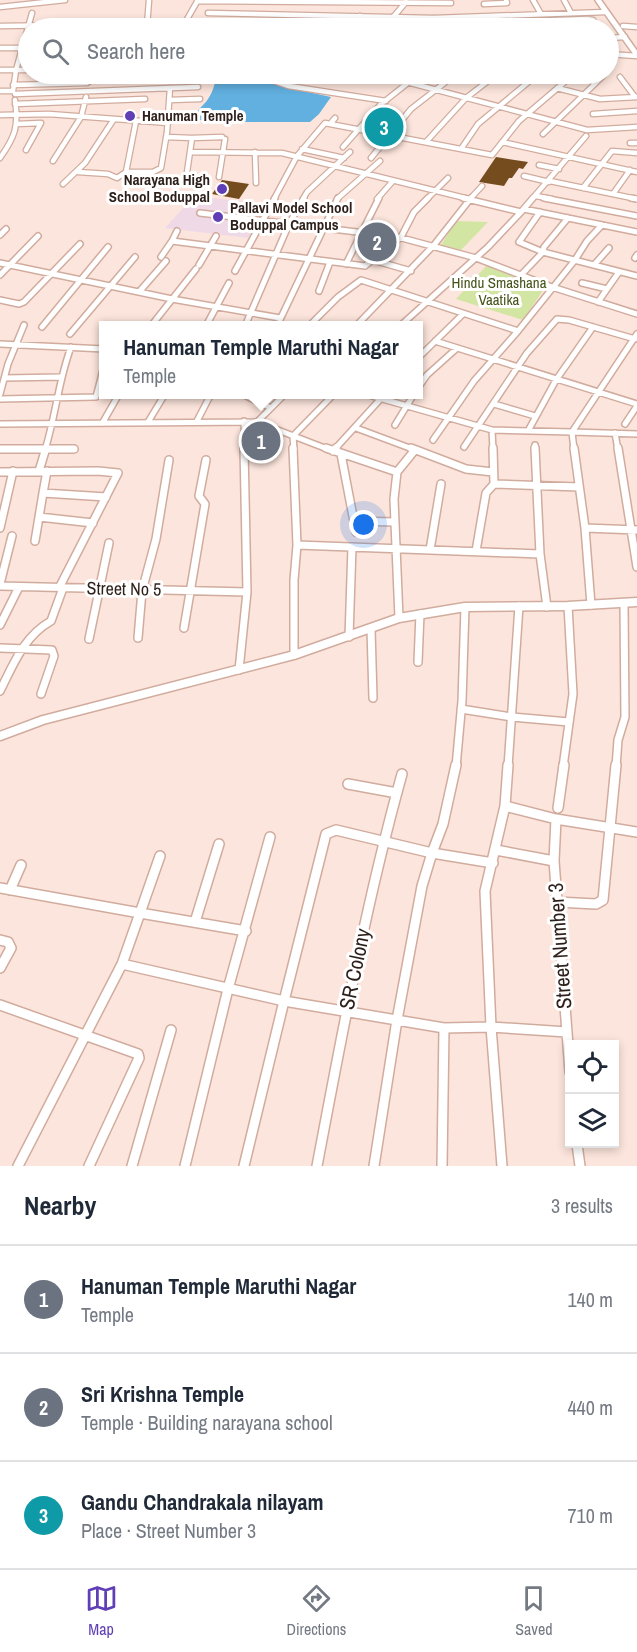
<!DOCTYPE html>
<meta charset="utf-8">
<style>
:root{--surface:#fff;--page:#f6f6f7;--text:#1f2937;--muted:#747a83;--line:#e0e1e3;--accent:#5f3eb6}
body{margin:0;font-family:"Archivo Narrow",sans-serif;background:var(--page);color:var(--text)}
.controls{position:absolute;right:18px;bottom:18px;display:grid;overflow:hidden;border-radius:0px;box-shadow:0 3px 9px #0003}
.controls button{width:54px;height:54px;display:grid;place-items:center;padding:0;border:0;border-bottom:2px solid var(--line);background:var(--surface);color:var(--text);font:30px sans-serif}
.you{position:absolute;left:364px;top:525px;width:21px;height:21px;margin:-15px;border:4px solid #fff;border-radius:50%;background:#1a73e8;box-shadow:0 0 0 9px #1a73e833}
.badge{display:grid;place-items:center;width:39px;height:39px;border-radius:50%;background:var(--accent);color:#fff;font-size:20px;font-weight:700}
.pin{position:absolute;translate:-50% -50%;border:3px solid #fff;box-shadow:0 2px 6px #0006}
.popup{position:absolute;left:99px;top:321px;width:324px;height:78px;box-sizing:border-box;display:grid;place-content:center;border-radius:0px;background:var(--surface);filter:drop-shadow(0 2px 4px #0005);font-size:20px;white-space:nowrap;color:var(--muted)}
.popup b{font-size:22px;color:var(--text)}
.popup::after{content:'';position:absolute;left:50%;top:100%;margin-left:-12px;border:12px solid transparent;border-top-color:var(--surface)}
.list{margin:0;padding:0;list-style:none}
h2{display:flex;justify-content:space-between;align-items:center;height:78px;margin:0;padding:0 24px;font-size:26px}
h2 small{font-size:20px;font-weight:400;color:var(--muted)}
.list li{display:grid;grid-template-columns:39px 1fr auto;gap:18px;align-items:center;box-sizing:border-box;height:108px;padding:0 24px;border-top:2px solid var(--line)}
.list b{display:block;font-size:22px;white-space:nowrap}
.list p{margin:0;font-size:20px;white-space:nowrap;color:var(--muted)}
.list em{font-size:20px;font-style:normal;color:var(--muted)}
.icon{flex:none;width:33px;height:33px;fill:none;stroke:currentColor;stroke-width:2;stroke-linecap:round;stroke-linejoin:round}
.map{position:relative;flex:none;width:637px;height:1166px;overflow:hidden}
.search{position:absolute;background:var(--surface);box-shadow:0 3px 9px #0003;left:18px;right:18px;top:18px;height:66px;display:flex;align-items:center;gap:15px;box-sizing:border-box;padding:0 21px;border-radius:33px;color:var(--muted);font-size:22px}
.sheet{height:402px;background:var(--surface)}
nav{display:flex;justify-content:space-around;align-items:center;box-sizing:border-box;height:84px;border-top:2px solid var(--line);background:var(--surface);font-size:16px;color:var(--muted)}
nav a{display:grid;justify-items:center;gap:3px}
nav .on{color:var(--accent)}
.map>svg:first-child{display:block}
</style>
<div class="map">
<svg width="637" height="1166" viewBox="0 0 637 1166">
<rect width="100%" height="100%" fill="#fce5dc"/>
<!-- education -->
<path fill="#efd9e7" d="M194,196l44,5 29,4 -19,33 -83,-10z"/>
<!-- green -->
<path fill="#d3e5a2" d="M456,221l32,1 -27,28 -20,-5z
M487,265l57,24 -21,31 -67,-21z"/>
<!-- water -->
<path fill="#61b0e0" d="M233,74l20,2 32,11 46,10 -12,17 -9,8h-96l-20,-3c2,-10 9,-12 14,-20 11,-16 1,-22 25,-25z"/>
<!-- building -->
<path fill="#754c1d" d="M496,157l32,5 -5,7 -4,-1 -7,10h-3l-5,8 -25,-4z
M222,180l27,4 -10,15 -27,-5z"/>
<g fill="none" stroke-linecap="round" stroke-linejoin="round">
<defs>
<path id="minor-far3" d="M533,0l8,14
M564,0l7,13
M197,1l254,2
M484,4l23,-1 -1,-3
M0,7l65,-7
M208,13l226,5 172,-6
M207,25l124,3
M0,26l147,-2
M147,26l2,-26
M623,26l14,1
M182,28l16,-28
M351,28l9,-12
M384,28l22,-26
M425,28l9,-10
M457,28l-2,-4 3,-1 49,-2 4,1 3,6
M528,28l-3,-5 3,-2 59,-2 6,1 5,8
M608,38l17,-1
M0,48h23
M608,54l29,2
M0,70h28
M254,74l35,12 97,15
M350,74l38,3
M392,74l-4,3 199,53 50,-3
M279,76l2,-2
M620,77l15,20
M13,85l74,-2 6,-4 118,-4
M557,88l43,11 37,-2
M0,91h13l3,-21 16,-57
M15,94l183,-7
M170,100l30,-1
M15,104l130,-5
M593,114l44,-3
M0,115l49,-1 119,9
M335,118l-5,6 162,31 27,-34 55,-47
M17,124l24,-1 -15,27
M543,134l60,-58
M166,137l26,1 -6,41
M192,138l30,-1
M426,142l40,-44 31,-24
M502,142l135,30
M630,143h7
M343,147l37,-42 39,-31
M302,149l42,9
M461,149l17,-25 60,-50
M190,152l92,1 187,46
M255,152l1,31
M0,158c15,-21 19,-32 15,-58
M371,158l40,-49 45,-35
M53,161l28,-44 5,-20
M539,165l20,4
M78,172l30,2 9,4 9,-6 10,-51
M126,172h27l8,-4 6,-36 3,-44
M524,176l25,6
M219,177l6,-38
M550,181l87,18
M63,184l22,-21 29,-44
M583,188l29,-37 25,2
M613,194l17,-24
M536,196l16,3
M274,199l23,-43 28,-33 5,1
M303,199l4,-7 43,-40
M337,199l43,-38
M377,199l16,-18
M427,199l21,-21
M470,199l12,-13
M532,199l54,-63"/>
<path id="minor-far2" d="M463,198l58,14 12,-14
M544,198l93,18
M631,198l6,1
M524,209l113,23
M200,213l198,24 78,21 76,29 85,27
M568,218l-24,29 -1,5 94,24
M0,235l6,-6
M172,241l5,-10
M161,257l11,-16 193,25 36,-29 13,-25 14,-14
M635,258l2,-3
M373,260l38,11
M0,263l172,36 108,19
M346,264l33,-66
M199,265l17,-29
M594,265l15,-17
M235,271l40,-73
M0,275l38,-39
M521,275l22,-23 -24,-10 21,-30
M582,283l25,6
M319,291l11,-29
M139,292l27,-31
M0,300l19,4 5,-2 56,-58
M598,302l21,-30
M151,326l45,-57
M206,326l23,-43
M245,326l44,-102 15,-26
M277,326l61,-128
M309,326l29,-29 23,-17 157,51 57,-71 12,-19 15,-16
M356,326l78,-81 37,-47
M400,326l88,-79 33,-35
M42,327l66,-80
M70,334l65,-77
M435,341l202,63
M0,344l104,5
M418,358l45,-44
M5,378l55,-1
M418,388l9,-13 29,-26
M0,394l8,-30 16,-39
M242,394l29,14
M365,394l127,36 80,2 65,-98
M0,399l96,-2 8,-31
M494,404l41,12
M197,421l14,-27
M244,421l1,29
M103,422l16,-28
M148,422l17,-28
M257,422l28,-28
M0,424l257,-2 73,28
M625,424l12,-18
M395,425l19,-31
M356,428l59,22
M492,430l1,20
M528,431l28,-51 37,-53
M615,433l3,17
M433,440l41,-59 44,-50
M535,445v5
M464,447l63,-94 30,-34 12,1 66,19
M0,449h74
M45,450c11,-35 13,-68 26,-103
M294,450l-1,-14 41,-42
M334,450l51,-56
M574,450l-2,-18 65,2"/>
<path id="minor-far1" d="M293,448l4,97 -3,35v75
M326,448l71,24
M411,448l55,21 27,3
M493,448l1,36
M535,448l5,106
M574,448l11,80 6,77
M618,448l19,119
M0,449h74
M333,451l3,-3
M341,454l15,78
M39,471l7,-23
M47,471l-4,22 63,4
M0,472l98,-1 20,2 -59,115
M39,517l54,6
M354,521l40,1
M0,528l13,-57
M585,528l52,2
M35,541l8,-48
M297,545l243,9 7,53
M430,550l11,-66
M476,551l10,-58 8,-9 85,3
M0,584l12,-48
M0,586l247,6
M399,618l-5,-119 3,-27 17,-21
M0,625l19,-38
M184,628l21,-124 -6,-8 7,-36
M371,629l2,69
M349,637l3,-90
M138,638l4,-47 14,-52 13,-79
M89,639l20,-96
M0,648l52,2 2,6 -13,38
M418,662l2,-48
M239,670l8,-78 -3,-144
M0,691c13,-26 24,-55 51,-70l12,-33
M461,709l51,8 57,5
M456,767l6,-66 3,-94
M508,767l11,-161
M563,767l10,-73 -5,-88
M616,767l2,-27 7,-23 -1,-113"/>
<path id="minor" d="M348,784l49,9
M505,806l51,13 81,13
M558,808l6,-43
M556,819l-2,42 16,211
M496,850l58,11
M160,856l-20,57 106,18
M0,888l140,25 -18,51
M10,890l11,-25
M557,902l39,2 7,-4 13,-135
M195,922l24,-78
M0,940l8,2 3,6 -11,20
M0,1005l138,49 1,4 -50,108
M577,1144l3,22
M18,1166l104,-202 162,37 42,-167 10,-4 96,23 11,-29 13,-59
M132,1166l39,-136
M185,1166l43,-177 42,-152
M244,1166l40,-165 160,27 47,-1 76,5
M317,1166c25,-132 49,-263 85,-392
M374,1166l23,-146 25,-134 10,-33 61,10
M442,1166l2,-138
M502,1166l-11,-139 -6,-136 20,-85 3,-41"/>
<path id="tertiary-far1" d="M598,0l39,55"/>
<path id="tertiary" d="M0,736l43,-16 251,-65 105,-37 66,-11 103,-1 69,-4"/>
</defs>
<!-- minor-far3 casing -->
<use href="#minor-far3" stroke="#d1ac9e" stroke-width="7"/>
<!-- minor-far2 casing -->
<use href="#minor-far2" stroke="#d1ac9e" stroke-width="8"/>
<!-- minor-far1 casing -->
<use href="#minor-far1" stroke="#d1ac9e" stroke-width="10"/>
<!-- minor casing -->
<use href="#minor" stroke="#d1ac9e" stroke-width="12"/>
<!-- tertiary-far1 casing -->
<use href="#tertiary-far1" stroke="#d1ac9e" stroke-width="8"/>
<!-- tertiary casing -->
<use href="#tertiary" stroke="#d1ac9e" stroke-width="11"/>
<!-- minor-far3 -->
<use href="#minor-far3" stroke="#fff" stroke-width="4.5"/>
<!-- minor-far2 -->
<use href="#minor-far2" stroke="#fff" stroke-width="5"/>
<!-- minor-far1 -->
<use href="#minor-far1" stroke="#fff" stroke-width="7"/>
<!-- minor -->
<use href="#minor" stroke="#fff" stroke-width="9"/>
<!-- tertiary-far1 -->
<use href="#tertiary-far1" stroke="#fff" stroke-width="5"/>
<!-- tertiary -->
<use href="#tertiary" stroke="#fff" stroke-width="8"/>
</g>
<!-- markers -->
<g fill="#5f3eb6" stroke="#fff" stroke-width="2">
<circle cx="130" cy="116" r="6"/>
<circle cx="222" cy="189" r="6"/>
<circle cx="218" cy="217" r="6"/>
</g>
<g text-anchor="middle" stroke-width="6" stroke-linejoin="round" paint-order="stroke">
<!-- far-poi labels -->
<g font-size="15" font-weight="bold" fill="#2d1f1a" stroke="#fff" text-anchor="start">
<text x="142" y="121">Hanuman Temple</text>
<text x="210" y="185" text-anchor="end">Narayana High<tspan x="210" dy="17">School Boduppal</tspan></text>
<text x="230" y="213">Pallavi Model School<tspan x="230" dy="17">Boduppal Campus</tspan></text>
</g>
<!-- far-park labels -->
<g font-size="15" fill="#46531b" stroke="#fff">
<text x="499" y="288">Hindu Smashana<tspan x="499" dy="17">Vaatika</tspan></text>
</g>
<!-- street labels -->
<g font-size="18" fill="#2d1f1a" stroke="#fff">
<text transform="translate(124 589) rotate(1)" y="6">Street No 5</text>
</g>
<!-- near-street labels -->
<g font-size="21" fill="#2d1f1a" stroke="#fff">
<text transform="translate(560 946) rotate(-94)" y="7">Street Number 3</text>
<text transform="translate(355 969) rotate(-78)" y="7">SR Colony</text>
</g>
</g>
</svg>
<div class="controls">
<button><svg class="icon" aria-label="locate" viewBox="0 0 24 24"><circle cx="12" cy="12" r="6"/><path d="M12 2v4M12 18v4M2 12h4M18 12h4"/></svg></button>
<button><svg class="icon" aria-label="layers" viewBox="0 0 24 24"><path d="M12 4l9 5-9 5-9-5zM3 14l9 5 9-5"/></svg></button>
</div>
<div class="you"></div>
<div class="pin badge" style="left:261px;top:441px;background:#6b7280">1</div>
<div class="popup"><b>Hanuman Temple Maruthi Nagar</b>Temple</div>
<div class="pin badge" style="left:377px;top:242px;background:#6b7280">2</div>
<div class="pin badge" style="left:384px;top:127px;background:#0f9aa8">3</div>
<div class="search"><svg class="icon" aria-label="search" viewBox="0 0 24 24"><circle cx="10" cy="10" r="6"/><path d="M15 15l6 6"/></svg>Search here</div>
</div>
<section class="sheet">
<h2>Nearby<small>3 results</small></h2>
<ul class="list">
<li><span class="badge" style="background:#6b7280">1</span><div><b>Hanuman Temple Maruthi Nagar</b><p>Temple</p></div><em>140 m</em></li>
<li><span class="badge" style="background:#6b7280">2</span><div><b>Sri Krishna Temple</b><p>Temple · Building narayana school</p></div><em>440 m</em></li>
<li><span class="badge" style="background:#0f9aa8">3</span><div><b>Gandu Chandrakala nilayam</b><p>Place · Street Number 3</p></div><em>710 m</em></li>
</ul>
</section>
<nav>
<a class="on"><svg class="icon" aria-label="map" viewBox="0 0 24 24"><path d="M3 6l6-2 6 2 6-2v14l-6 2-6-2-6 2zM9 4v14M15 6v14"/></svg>Map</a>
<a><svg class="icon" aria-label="directions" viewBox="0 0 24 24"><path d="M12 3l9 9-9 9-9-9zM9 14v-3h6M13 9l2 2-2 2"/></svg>Directions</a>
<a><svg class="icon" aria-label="saved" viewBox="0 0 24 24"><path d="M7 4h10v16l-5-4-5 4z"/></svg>Saved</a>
</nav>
